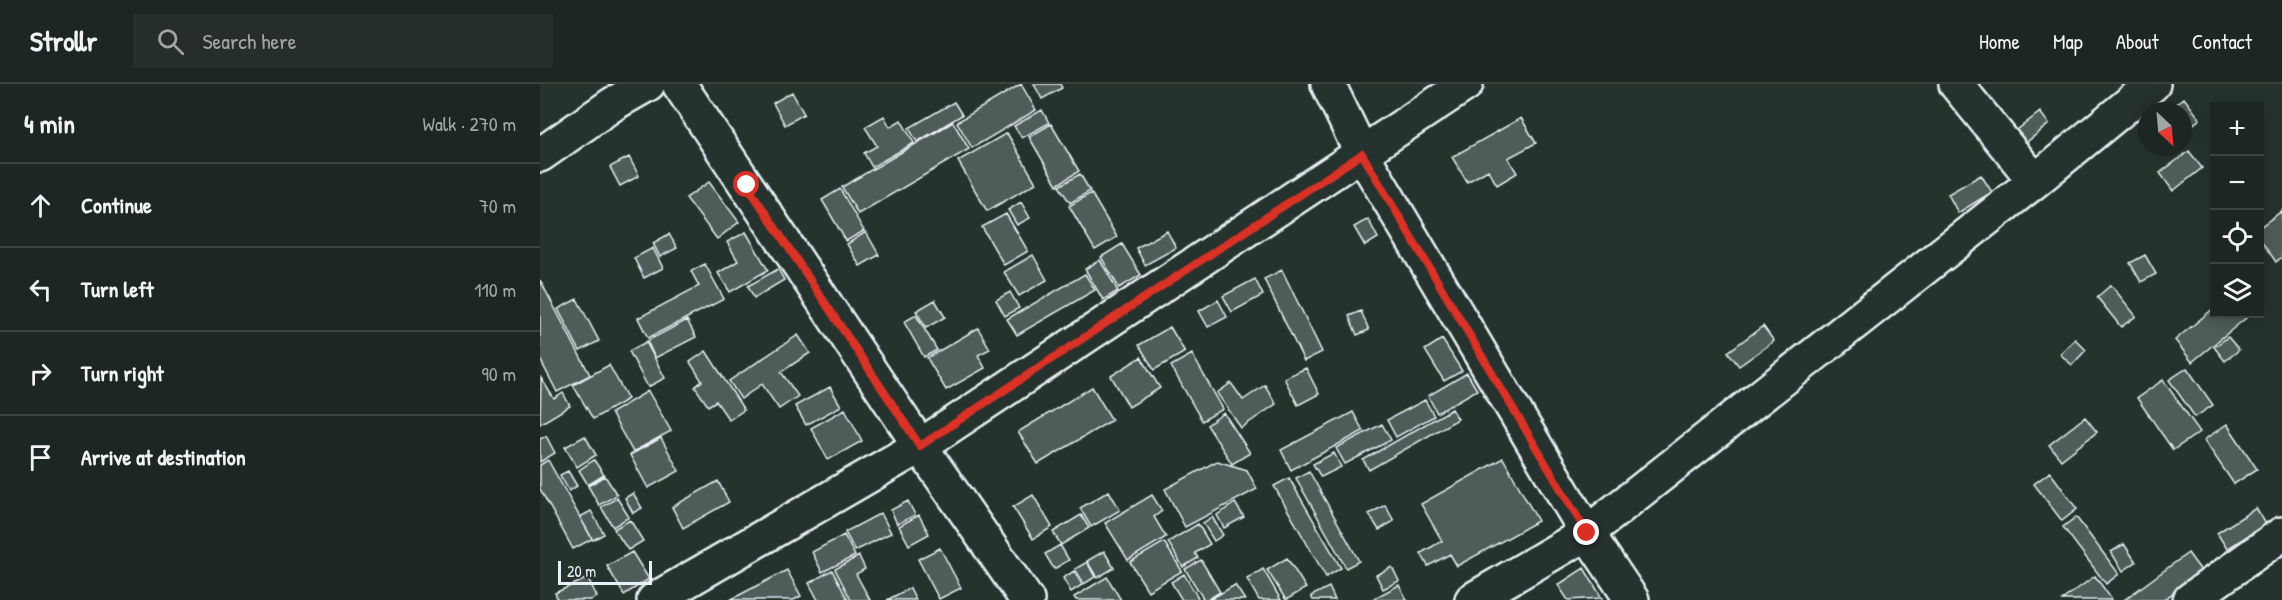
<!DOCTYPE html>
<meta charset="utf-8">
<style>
:root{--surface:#1c2622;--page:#252e2a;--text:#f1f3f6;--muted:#a0a5a5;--line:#3a4340}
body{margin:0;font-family:"Patrick Hand",sans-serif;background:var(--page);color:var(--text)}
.controls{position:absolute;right:18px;top:18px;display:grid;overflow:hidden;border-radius:0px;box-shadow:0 3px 15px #0003}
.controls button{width:54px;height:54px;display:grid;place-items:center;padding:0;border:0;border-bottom:2px solid var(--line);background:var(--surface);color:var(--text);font:30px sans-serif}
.compass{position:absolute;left:1598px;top:18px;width:54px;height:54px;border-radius:50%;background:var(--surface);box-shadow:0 3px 15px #0003;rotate:154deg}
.scale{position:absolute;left:18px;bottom:15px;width:94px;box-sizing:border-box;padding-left:6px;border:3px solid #e8f1f8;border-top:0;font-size:16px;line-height:21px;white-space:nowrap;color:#e8f1f8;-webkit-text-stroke:4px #26332d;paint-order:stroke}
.stop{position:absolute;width:18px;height:18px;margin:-14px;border:4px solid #d93025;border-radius:50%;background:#fff}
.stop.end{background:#d93025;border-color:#fff;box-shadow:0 2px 6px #0008}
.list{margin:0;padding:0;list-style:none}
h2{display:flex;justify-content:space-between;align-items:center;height:78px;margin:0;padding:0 24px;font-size:26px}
h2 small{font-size:20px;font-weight:400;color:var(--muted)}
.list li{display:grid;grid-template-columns:39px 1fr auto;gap:18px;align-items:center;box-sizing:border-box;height:84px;padding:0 24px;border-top:2px solid var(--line)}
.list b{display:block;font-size:22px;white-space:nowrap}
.list em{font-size:20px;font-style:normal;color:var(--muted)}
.icon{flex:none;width:33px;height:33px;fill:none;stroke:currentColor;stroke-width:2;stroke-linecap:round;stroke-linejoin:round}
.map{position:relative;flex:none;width:1742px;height:516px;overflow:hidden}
header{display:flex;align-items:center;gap:36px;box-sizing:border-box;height:84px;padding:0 30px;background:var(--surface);border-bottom:2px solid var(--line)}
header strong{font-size:28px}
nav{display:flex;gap:33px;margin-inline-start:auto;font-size:21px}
.search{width:420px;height:54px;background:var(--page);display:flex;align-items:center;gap:15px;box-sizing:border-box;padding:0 21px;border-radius:0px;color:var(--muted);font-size:22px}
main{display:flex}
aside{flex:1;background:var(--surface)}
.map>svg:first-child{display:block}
</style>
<header>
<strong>Strollr</strong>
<div class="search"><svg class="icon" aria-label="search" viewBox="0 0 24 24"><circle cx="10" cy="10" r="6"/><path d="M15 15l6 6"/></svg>Search here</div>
<nav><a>Home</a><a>Map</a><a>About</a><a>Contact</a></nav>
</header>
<main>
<aside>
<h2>4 min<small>Walk · 270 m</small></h2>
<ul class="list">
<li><svg class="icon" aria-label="ahead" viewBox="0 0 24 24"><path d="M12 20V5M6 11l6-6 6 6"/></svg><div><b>Continue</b></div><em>70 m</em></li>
<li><svg class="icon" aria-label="left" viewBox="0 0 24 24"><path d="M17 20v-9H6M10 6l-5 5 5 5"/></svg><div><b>Turn left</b></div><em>110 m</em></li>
<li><svg class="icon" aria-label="right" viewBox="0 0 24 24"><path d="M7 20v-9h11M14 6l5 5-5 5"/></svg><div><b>Turn right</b></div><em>90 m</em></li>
<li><svg class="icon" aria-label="arrive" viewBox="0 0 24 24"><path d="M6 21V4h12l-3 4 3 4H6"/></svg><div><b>Arrive at destination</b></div></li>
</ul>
</aside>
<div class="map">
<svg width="1742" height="516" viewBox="0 0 1742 516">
<rect width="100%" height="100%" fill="#26332d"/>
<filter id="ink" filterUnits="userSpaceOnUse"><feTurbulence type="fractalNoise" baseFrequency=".0167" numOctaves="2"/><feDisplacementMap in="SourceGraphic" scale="12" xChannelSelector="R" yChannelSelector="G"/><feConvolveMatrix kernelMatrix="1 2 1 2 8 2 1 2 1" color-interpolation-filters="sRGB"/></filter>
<g filter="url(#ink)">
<!-- building -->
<path fill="#505c59" stroke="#e8f1f8" stroke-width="1.5" d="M481,0l15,26 -64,38 -15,-26z
M494,0h26l2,4 -20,11z
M252,8l12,22 -19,11 -12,-22z
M1644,14l16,21 -17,13v-21h-16z
M414,18l8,13 -45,27 -8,-14z
M502,26l7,13 -27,15 -8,-12z
M1500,28l9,12 -32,26 -9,-13z
M344,32l6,11 11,-7 13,23 -42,24 -8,-14 13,-7 -12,-19z
M981,34l15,25 -28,15 9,15 -20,12 -9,-15 -21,12 -15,-25z
M413,38l16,27 -111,65 -16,-27z
M511,40l28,47 -22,14 -28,-48z
M467,49l29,50 -49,28 -29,-50z
M1649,67l13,17 -29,23 -13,-18z
M89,73l10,19 -19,10 -10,-19z
M540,90l10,17 -20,12 -11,-17z
M1441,91l11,17 -34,21 -10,-19z
M169,98l30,40 -22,17 -31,-41z
M300,105l24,42 -18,10 -24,-41z
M551,109l26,44 -22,13 -26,-44z
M481,118l9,16 -13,7 -9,-15z
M1742,127v46l-6,5 -16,-23v-12z
M466,130l22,37 -24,14 -22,-38z
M828,135l10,19 -13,8 -11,-19z
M627,147l9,17 -31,17 -9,-17z
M206,148l22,38 -38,22 -12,-19 20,-12 -11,-19z
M326,148l13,23 -19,11 -13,-22z
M129,150l8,14 -17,9 -7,-14z
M582,160l19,31 -22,13 -18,-31z
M113,164l10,20 -19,10 -10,-20z
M493,171l14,25 -28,16 -15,-24z
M1605,171l11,19 -15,8 -11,-19z
M560,176l18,31 -15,9 -18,-31z
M165,180l19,35 -76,39 -10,-20 61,-32 -8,-15z
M238,185l6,11 -30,18 -6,-12z
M742,186l40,82 -18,9 -40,-82z
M545,190l10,16 -78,45 -10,-16z
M715,195l8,16 -31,17 -9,-16z
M0,196l50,95 -33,17 -17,-33z
M1571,201l25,31 -15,11 -24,-30z
M470,208l9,16 -14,8 -9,-16z
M37,215l22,42 -19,10 -22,-42z
M395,216l10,17 -19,11 -10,-17z
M678,216l9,17 -19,10 -9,-16z
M1674,224v6h37l-59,48 -17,-22z
M821,227l8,19 -12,5 -8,-19z
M376,231l21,35 -13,7 -20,-35z
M147,236l9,17 -41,21 -8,-17z
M1223,242l11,15 -35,25 -11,-14z
M630,243l15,25 -31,18 -15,-25z
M438,244l12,21 -12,6 7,13 -39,22 -19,-32z
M258,251l12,18 -29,19 17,24 -19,13 -17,-25 -21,15 -12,-18z
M1688,253l11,13 -14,11 -11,-14z
M902,255l20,32 -18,10 -19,-31z
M1535,255l11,11 -14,15 -12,-11z
M106,258l19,36 -17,9 -19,-36z
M166,267l38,59 -15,10 -13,-19 -8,5 -13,-19 7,-6 -12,-19z
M652,270l31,55 -21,12 -31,-55z
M601,273l19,31 -31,19 -18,-31z
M69,281l19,34 -35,20 -20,-34z
M766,284l13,26 -21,11 -14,-27z
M1647,284l26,37 -18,12 -26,-37z
M927,289l10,17 -40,23 -9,-17z
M1,294l13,21 9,-6 7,13 -30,18z
M1623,296l37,52 -27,18 -36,-52z
M691,299l12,17 22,-15 11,19 -35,24 -24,-35z
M290,303l11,19 -35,19 -11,-19z
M552,303l20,33 -74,44 -20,-32z
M108,307l23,40 -38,21 -22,-39z
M885,316l9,16 -38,21 -9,-17z
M305,325l17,32 -34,19 -17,-32z
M912,325l6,10 -89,51 -6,-10z
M813,328l10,19 -72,39 -10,-20z
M684,329l26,40 -18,11 -25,-39z
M1545,333l12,15 -36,28 -12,-15z
M842,340l9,16 -46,24 -9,-16z
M1687,340l30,45 -23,15 -30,-44z
M6,352l9,17 -15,9v-23z
M45,352l11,19 -19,12 -12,-20z
M121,354l18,33 -31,17 -18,-33z
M794,369l7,14 -20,10 -8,-13z
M963,374l35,63 -81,45 -7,-12 -22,12 -7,-13 21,-12 -21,-37z
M8,376l44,79 -19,10 -33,-60v-24z
M54,376l10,15 -16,10 -9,-15z
M677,377l30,9 10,19 -72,38 -20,-38z
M28,387l9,15 -8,5 -9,-16z
M769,387l50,90 -13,7 -50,-90z
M1510,388l27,37 -15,12 -28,-37z
M65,392l12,19 -18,10 -11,-19z
M749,394l52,90 -15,9 -52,-91z
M178,397l11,21 -46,26 -11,-21z
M569,407l11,19 -29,17 -11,-19z
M93,409l9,15 -9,5 -8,-15z
M493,411l19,32 -19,12 -20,-32z
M612,411l10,16 -8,6 12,20 -38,23 -23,-37z
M77,414l12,19 -16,10 -12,-20z
M368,417l7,14 -18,9 -6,-14z
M695,419l9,14 -20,11 -7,-13z
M845,421l9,16 -15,9 -10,-16z
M1716,424l10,16 -39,25 -10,-16z
M51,427l13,23 -11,6 -13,-23z
M341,429l10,20 -36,18 -10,-19z
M379,431l10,19 -20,11 -10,-19z
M541,431l8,13 -28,17 -8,-13z
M672,433l11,18 -9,6 -11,-18z
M1536,433l43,57 -13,10 -43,-57z
M90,436l13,21 -15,9 -14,-21z
M658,440l12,20 -15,9 3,5 -15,9 -15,-25z
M304,451l11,21 -33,16 -10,-20z
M624,458l18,29 -34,20 -18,-29z
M1584,460l12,18 -13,9 -12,-19z
M520,461l9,15 -15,9 -9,-15z
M400,464l21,40 -22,11 -21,-40z
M564,467l10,17 -17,10 -10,-17z
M92,468l17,27 -25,16 -17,-29z
M1648,469l14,19 -39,28h-39z
M319,472l6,13 -9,5 14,26h-19l-16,-31z
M747,474l19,30 -20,12 -19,-30z
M661,476l19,32 -13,8h-3l-19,-31z
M547,478l8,15 -11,7 -9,-15z
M852,483l7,14 -16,8 -7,-14z
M1044,484l18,30 -34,2 -10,-15z
M723,485l18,31h-22l-12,-21z
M247,486l14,26 -7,4h-64z
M292,486l16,30h-30l-9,-17z
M534,487l8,14 -11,7 -8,-14z
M644,490l15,26h-17l-11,-18z
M1555,492l17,24h-50z
M567,493l14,23h-45l-2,-3z
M48,494l9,19 -6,3h-33l-3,-7z
M695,501l10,15h-36z
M859,501l8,15h-36z
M789,503l6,13h-22l-2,-4z
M370,504l6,12h-29z"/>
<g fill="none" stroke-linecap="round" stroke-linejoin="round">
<defs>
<path id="minor" d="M139,0l241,362 107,154
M788,0l34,70 225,379 45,67
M1416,0l79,97
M0,71l73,-51 35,-20
M114,516l266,-154 546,-362
M932,516l115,-67 448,-352 118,-97
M1650,516l92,-66"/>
</defs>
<!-- minor casing -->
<use href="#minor" stroke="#e8f1f8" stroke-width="38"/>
<!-- minor -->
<use href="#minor" stroke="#26332d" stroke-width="33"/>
</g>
</g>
<g fill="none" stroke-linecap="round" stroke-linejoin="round" filter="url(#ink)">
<!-- route -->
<path stroke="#d93025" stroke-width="8" d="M207,101l173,261 442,-292 225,379"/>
</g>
</svg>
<div class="controls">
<button>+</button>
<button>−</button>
<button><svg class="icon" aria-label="locate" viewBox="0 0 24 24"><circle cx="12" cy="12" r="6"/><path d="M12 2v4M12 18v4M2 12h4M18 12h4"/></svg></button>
<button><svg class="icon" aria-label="layers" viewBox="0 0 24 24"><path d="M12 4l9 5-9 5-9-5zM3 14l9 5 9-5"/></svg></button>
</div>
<svg class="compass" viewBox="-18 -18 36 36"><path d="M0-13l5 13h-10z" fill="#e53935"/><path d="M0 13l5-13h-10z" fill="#a0a5a5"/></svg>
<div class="scale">20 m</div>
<div class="stop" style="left:207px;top:101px"></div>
<div class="stop end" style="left:1047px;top:449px"></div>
</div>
</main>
